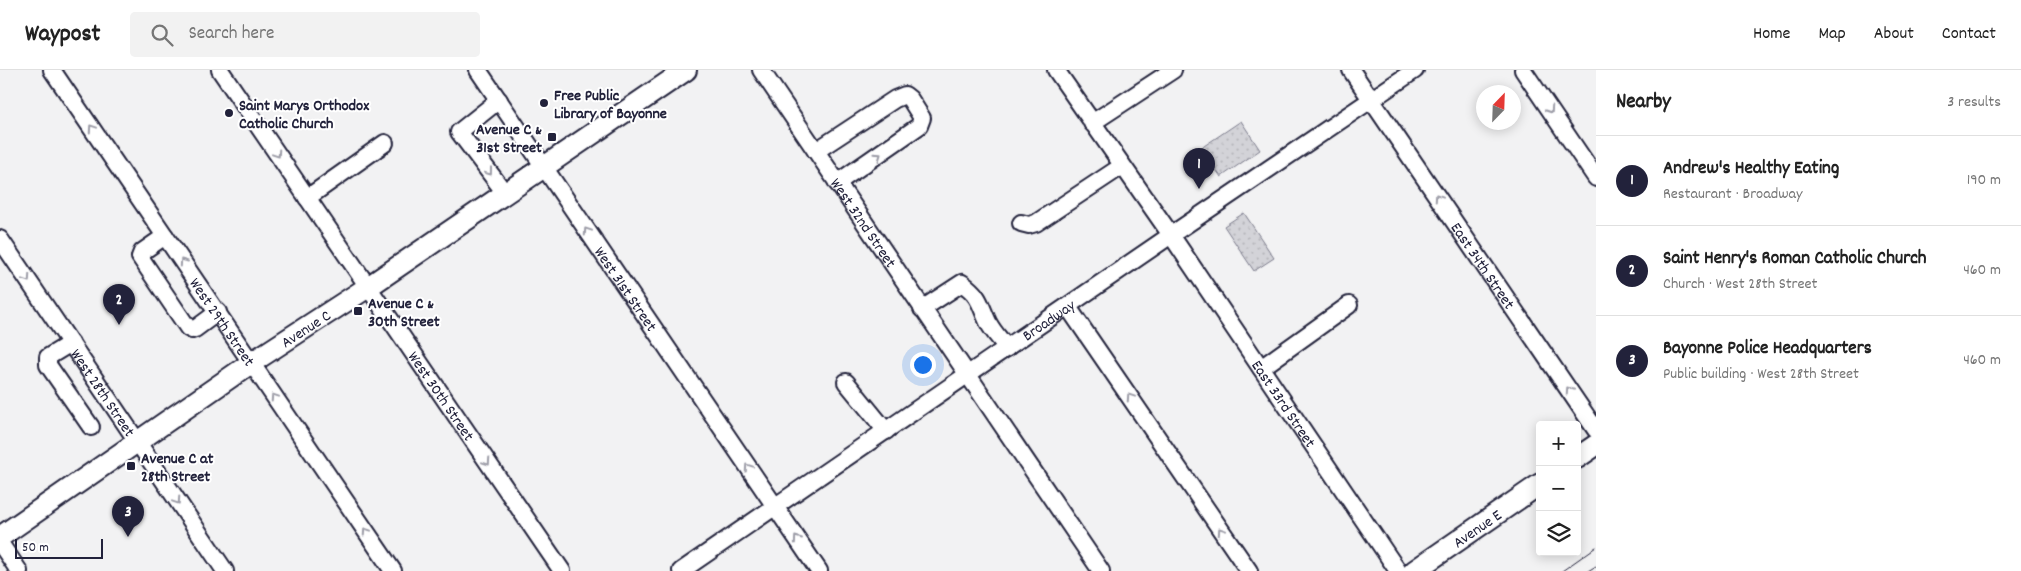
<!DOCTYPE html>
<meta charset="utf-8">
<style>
:root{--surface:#fff;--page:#f2f2f2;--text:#222;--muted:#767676;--line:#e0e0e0;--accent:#22223b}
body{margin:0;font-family:Dekko,sans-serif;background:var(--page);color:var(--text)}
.controls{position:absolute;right:15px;bottom:15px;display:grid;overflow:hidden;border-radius:5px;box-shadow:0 2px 12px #0003}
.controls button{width:45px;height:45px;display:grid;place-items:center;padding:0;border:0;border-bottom:1px solid var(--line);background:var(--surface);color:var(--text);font:25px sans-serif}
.compass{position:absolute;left:1476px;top:15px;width:45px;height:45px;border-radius:50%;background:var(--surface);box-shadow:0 2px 12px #0003;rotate:23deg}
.scale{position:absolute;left:15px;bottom:12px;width:88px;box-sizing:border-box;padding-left:5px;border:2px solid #22223b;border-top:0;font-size:14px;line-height:18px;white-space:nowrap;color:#22223b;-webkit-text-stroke:4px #fff;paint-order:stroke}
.you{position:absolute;left:922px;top:294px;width:18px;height:18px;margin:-12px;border:4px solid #fff;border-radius:50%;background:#1a73e8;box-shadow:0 0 0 8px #1a73e833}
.badge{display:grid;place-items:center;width:32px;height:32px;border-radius:50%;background:var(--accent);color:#fff;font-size:16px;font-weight:700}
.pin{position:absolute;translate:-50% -41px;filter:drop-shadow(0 1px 2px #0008)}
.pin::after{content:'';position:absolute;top:26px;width:18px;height:15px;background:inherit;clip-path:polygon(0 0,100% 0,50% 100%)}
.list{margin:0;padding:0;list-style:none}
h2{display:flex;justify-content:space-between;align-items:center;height:65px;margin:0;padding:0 20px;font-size:21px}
h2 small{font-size:16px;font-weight:400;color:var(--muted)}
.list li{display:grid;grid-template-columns:32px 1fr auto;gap:15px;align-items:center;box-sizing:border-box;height:90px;padding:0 20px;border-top:1px solid var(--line)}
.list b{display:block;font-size:19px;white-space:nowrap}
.list p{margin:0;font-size:16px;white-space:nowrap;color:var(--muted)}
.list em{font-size:16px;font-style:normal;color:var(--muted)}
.icon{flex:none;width:28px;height:28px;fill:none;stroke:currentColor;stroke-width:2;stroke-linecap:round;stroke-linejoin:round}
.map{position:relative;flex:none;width:1596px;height:501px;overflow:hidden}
header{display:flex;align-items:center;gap:30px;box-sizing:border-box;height:70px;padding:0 25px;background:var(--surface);border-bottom:1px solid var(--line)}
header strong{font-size:24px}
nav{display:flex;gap:28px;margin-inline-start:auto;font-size:18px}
.search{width:350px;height:45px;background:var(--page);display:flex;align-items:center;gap:12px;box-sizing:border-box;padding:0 18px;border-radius:5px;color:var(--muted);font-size:19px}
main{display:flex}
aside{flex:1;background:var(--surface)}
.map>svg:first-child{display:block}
</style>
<header>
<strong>Waypost</strong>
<div class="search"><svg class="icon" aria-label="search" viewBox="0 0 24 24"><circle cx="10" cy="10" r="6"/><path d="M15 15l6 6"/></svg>Search here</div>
<nav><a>Home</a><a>Map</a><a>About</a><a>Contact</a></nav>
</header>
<main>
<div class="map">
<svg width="1596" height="501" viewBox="0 0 1596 501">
<defs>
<pattern id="grass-dots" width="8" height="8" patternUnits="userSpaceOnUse" patternTransform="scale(1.25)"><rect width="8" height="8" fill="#d3d3d8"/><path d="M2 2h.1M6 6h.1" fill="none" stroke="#b5b5ba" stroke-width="1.8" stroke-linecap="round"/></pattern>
</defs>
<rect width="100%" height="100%" fill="#f2f2f3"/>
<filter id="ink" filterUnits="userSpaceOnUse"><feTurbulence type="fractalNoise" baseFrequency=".02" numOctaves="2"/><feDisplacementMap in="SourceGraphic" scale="10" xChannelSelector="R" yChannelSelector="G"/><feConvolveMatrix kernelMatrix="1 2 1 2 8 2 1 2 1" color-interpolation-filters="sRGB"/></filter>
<g filter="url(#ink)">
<!-- grass -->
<path fill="url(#grass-dots)" stroke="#7a7a8a" d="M1241,51l19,29 -39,27 -20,-29z
M1244,143l30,45 -20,13 -30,-45z"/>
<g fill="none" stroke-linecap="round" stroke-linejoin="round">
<defs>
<g id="minor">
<path id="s1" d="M52,0l341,501"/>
<path id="s2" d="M220,0l342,501"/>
<path id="s3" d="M478,0l341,501"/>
<path id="s4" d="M761,0l340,501"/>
<path id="s5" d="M1056,0l115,165 227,336"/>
<path id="s6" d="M1351,0l245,360"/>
<path d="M1523,0l73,108"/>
<path d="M499,30l-40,32 46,61"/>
<path d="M1092,53l81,-53"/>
<path d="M816,81l79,-52 10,-4 5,4 12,19 -3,8 -82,57"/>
<path d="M307,128l78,-55"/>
<path d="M1021,153l8,2 7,-2 86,-57"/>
<path d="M165,166l-23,16 -2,5 48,71 4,2 3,-1 23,-17"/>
<path id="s7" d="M0,169l225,332"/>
<path d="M1068,237l181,264"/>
<path d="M922,239l40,-26c19,14 17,20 26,39 5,10 13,18 19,26"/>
<path d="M71,273l-23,14v8l43,62"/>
<path d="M1261,298l88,-63"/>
<path d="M846,312l40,49"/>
<path d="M0,473l19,28"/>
<path id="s8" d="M681,501l490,-336 244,-165"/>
</g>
<g id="major">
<path d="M1577,388l19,-13"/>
<path id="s9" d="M0,467l251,-174 117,-76 318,-217"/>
<path id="s10" d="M1414,501l126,-87"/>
</g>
</defs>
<!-- minor casing -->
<use href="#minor" stroke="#22223b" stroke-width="20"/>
<!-- major casing -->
<use href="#major" stroke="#22223b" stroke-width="24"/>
<!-- minor -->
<use href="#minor" stroke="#fff" stroke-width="16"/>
<!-- major -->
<use href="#major" stroke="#fff" stroke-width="20"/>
<!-- tram -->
<path stroke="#22223b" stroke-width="1" d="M1562,501l34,-24
M1588,501l8,-5"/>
</g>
<!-- one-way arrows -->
<defs><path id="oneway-chevron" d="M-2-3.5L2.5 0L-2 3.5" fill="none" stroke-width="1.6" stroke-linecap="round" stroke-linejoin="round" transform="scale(1.25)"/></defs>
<g stroke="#9c9ca7">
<use href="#oneway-chevron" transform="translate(1550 40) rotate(56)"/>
<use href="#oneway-chevron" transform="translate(92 58) rotate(-124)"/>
<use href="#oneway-chevron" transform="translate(277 84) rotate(56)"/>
<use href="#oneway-chevron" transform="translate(878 86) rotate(-35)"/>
<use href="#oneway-chevron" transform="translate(489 102) rotate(53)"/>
<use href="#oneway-chevron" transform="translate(1438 127) rotate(-124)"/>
<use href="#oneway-chevron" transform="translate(587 161) rotate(-124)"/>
<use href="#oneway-chevron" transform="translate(183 192) rotate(-125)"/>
<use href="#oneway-chevron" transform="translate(27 209) rotate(56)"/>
<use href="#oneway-chevron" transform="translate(1569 320) rotate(-124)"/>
<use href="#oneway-chevron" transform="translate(274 327) rotate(-124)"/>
<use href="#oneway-chevron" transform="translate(1130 327) rotate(-124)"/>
<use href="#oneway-chevron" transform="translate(487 392) rotate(56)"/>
<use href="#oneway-chevron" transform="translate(748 397) rotate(-124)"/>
<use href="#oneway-chevron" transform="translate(177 431) rotate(56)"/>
<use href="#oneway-chevron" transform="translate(366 461) rotate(-124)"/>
<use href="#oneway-chevron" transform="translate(1221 461) rotate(-124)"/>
<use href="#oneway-chevron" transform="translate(797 469) rotate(-125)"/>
</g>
</g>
<!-- markers -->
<g fill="#22223b" stroke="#fff" stroke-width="2">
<circle cx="544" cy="33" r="5"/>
<circle cx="229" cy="43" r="5"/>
<rect x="547" y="62" width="10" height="10" rx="2.5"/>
<rect x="353" y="236" width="10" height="10" rx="2.5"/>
<rect x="126" y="391" width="10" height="10" rx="2.5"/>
</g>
<g text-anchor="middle" stroke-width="4" stroke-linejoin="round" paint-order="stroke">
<!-- poi labels -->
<g font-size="16" font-weight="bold" fill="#22223b" stroke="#fff" text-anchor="start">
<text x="554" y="30">Free Public<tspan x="554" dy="18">Library of Bayonne</tspan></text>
<text x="239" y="40">Saint Marys Orthodox<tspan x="239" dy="18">Catholic Church</tspan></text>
<text x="542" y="64" text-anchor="end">Avenue C &amp;<tspan x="542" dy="18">31st Street</tspan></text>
<text x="368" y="238">Avenue C &amp;<tspan x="368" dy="18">30th Street</tspan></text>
<text x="141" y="393">Avenue C at<tspan x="141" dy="18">28th Street</tspan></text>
</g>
<!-- street labels -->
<g font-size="16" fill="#22223b" stroke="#fff">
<text dy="6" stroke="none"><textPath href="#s4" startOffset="184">West 32nd Street</textPath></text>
<text dy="6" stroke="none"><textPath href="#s6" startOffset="236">East 34th Street</textPath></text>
<text dy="6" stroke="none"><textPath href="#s3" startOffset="264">West 31st Street</textPath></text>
<text dy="6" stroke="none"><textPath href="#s8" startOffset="445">Broadway</textPath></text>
<text dy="6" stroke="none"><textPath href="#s1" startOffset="304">West 29th Street</textPath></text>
<text dy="6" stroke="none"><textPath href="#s9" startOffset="370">Avenue C</textPath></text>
<text dy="6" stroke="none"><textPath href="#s7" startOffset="185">West 28th Street</textPath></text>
<text dy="6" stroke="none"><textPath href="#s2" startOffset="394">West 30th Street</textPath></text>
<text dy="6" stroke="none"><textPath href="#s5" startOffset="404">East 33rd Street</textPath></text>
<text dy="6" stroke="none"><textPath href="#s10" startOffset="76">Avenue E</textPath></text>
</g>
</g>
</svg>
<div class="controls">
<button>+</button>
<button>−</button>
<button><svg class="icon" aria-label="layers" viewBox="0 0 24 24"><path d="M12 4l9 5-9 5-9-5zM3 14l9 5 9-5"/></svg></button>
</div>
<svg class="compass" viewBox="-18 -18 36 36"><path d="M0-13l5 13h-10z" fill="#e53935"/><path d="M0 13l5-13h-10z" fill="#767676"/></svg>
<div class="scale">50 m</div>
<div class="you"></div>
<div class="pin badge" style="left:1199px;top:119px">1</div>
<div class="pin badge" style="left:119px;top:255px">2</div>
<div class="pin badge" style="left:128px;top:467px">3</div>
</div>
<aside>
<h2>Nearby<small>3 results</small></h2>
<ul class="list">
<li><span class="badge">1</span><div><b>Andrew's Healthy Eating</b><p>Restaurant · Broadway</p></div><em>190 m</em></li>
<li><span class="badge">2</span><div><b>Saint Henry's Roman Catholic Church</b><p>Church · West 28th Street</p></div><em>460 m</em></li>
<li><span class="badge">3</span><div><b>Bayonne Police Headquarters</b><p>Public building · West 28th Street</p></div><em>460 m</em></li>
</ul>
</aside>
</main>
